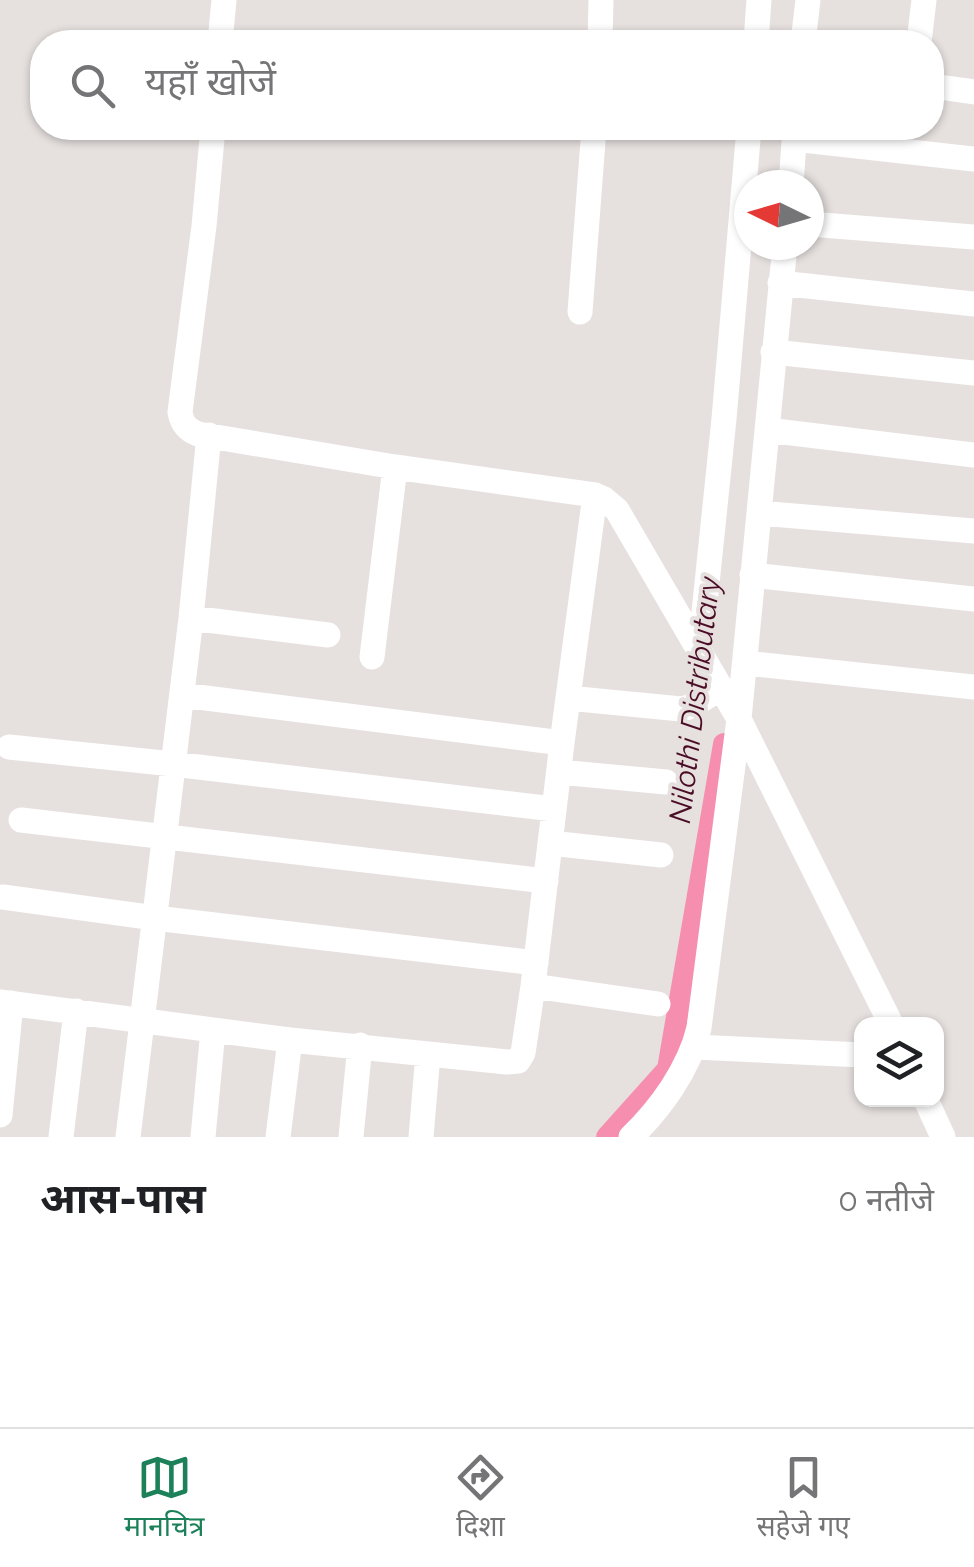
<!DOCTYPE html>
<html lang="hi">
<meta charset="utf-8">
<style>
:root{--surface:#fff;--page:#f2f2f2;--text:#202124;--muted:#757577;--line:#e0e0e0;--accent:#1c8059}
body{margin:0;font-family:Raleway,"Noto Sans Devanagari",sans-serif;background:var(--page);color:var(--text)}
.controls{position:absolute;right:30px;bottom:30px;display:grid;overflow:hidden;border-radius:20px;box-shadow:0 2px 8px #0004}
.controls button{width:90px;height:90px;display:grid;place-items:center;padding:0;border:0;border-bottom:2px solid var(--line);background:var(--surface);color:var(--text);font:50px sans-serif}
.compass{position:absolute;left:734px;top:170px;width:90px;height:90px;border-radius:50%;background:var(--surface);box-shadow:0 2px 8px #0004;rotate:275deg}
.list{margin:0;padding:0;list-style:none}
h2{display:flex;justify-content:space-between;align-items:center;height:130px;margin:0;padding:0 40px;font-size:42px}
h2 small{font-size:32px;font-weight:400;color:var(--muted)}
.icon{flex:none;width:55px;height:55px;fill:none;stroke:currentColor;stroke-width:2;stroke-linecap:round;stroke-linejoin:round}
.map{position:relative;flex:none;width:974px;height:1137px;overflow:hidden}
.search{position:absolute;background:var(--surface);box-shadow:0 2px 8px #0004;left:30px;right:30px;top:30px;height:110px;display:flex;align-items:center;gap:25px;box-sizing:border-box;padding:0 35px;border-radius:40px;color:var(--muted);font-size:38px}
.sheet{height:290px;background:var(--surface)}
nav{display:flex;justify-content:space-around;align-items:center;box-sizing:border-box;height:140px;border-top:2px solid var(--line);background:var(--surface);font-size:28px;color:var(--muted)}
nav a{display:grid;justify-items:center;gap:5px}
nav .on{color:var(--accent)}
.map>svg:first-child{display:block}
</style>
<div class="map">
<svg width="974" height="1137" viewBox="0 0 974 1137">
<rect width="100%" height="100%" fill="#e6e1df"/>
<g fill="none" stroke-linecap="round" stroke-linejoin="round">
<!-- canal -->
<path stroke="#f68faf" stroke-width="22" d="M607,1137l61,-68 56,-325"/>
<!-- minor -->
<path stroke="#fff" stroke-width="25" d="M220,42l4,-42
M600,42l1,-42
M756,42l3,-42
M803,42l5,-42
M919,42l5,-42
M932,86l42,6
M213,128l-9,98 -24,186c2,12 7,18 18,22l197,33 200,28 9,4 13,11 122,209 152,305
M794,139l180,20
M791,185l4,-57
M809,224l165,13
M780,283l194,21
M580,312l14,-184
M773,352l201,21
M767,430l207,25
M759,513l215,18
M752,575l222,24
M191,618l137,17
M700,651l24,-232 25,-291
M372,657l23,-190
M745,663l229,24
M182,695l380,48
M568,698l113,11c15,-2 27,-15 41,-21
M9,747l164,17 381,45
M559,772l107,10
M21,820l525,61
M550,843l111,12
M3,897l152,21 381,45
M533,986l125,18
M0,1002l290,38 217,22 11,-1 5,-8 10,-67 29,-243 33,-248
M695,1047l167,8
M926,1100l17,37
M0,1115l11,-112
M61,1137l15,-126
M128,1137l63,-519 18,-183
M203,1137l10,-107
M278,1137l12,-97
M351,1137l9,-92
M421,1137l7,-83
M631,1137c30,-29 58,-68 68,-109l40,-309 46,-474"/>
</g>
<g text-anchor="middle" stroke-width="8" stroke-linejoin="round" paint-order="stroke">
<!-- water labels -->
<g font-size="30" font-style="italic" fill="#4b0c26" stroke="#e6e1df">
<text transform="translate(695 700) rotate(-83)" y="10">Nilothi Distributary</text>
</g>
</g>
</svg>
<div class="controls">
<button><svg class="icon" aria-label="layers" viewBox="0 0 24 24"><path d="M12 4l9 5-9 5-9-5zM3 14l9 5 9-5"/></svg></button>
</div>
<svg class="compass" viewBox="-18 -18 36 36"><path d="M0-13l5 13h-10z" fill="#e53935"/><path d="M0 13l5-13h-10z" fill="#757577"/></svg>
<div class="search"><svg class="icon" aria-label="search" viewBox="0 0 24 24"><circle cx="10" cy="10" r="6"/><path d="M15 15l6 6"/></svg>यहाँ खोजें</div>
</div>
<section class="sheet">
<h2>आस-पास<small>0 नतीजे</small></h2>
<ul class="list">
</ul>
</section>
<nav>
<a class="on"><svg class="icon" aria-label="map" viewBox="0 0 24 24"><path d="M3 6l6-2 6 2 6-2v14l-6 2-6-2-6 2zM9 4v14M15 6v14"/></svg>मानचित्र</a>
<a><svg class="icon" aria-label="directions" viewBox="0 0 24 24"><path d="M12 3l9 9-9 9-9-9zM9 14v-3h6M13 9l2 2-2 2"/></svg>दिशा</a>
<a><svg class="icon" aria-label="saved" viewBox="0 0 24 24"><path d="M7 4h10v16l-5-4-5 4z"/></svg>सहेजे गए</a>
</nav>
